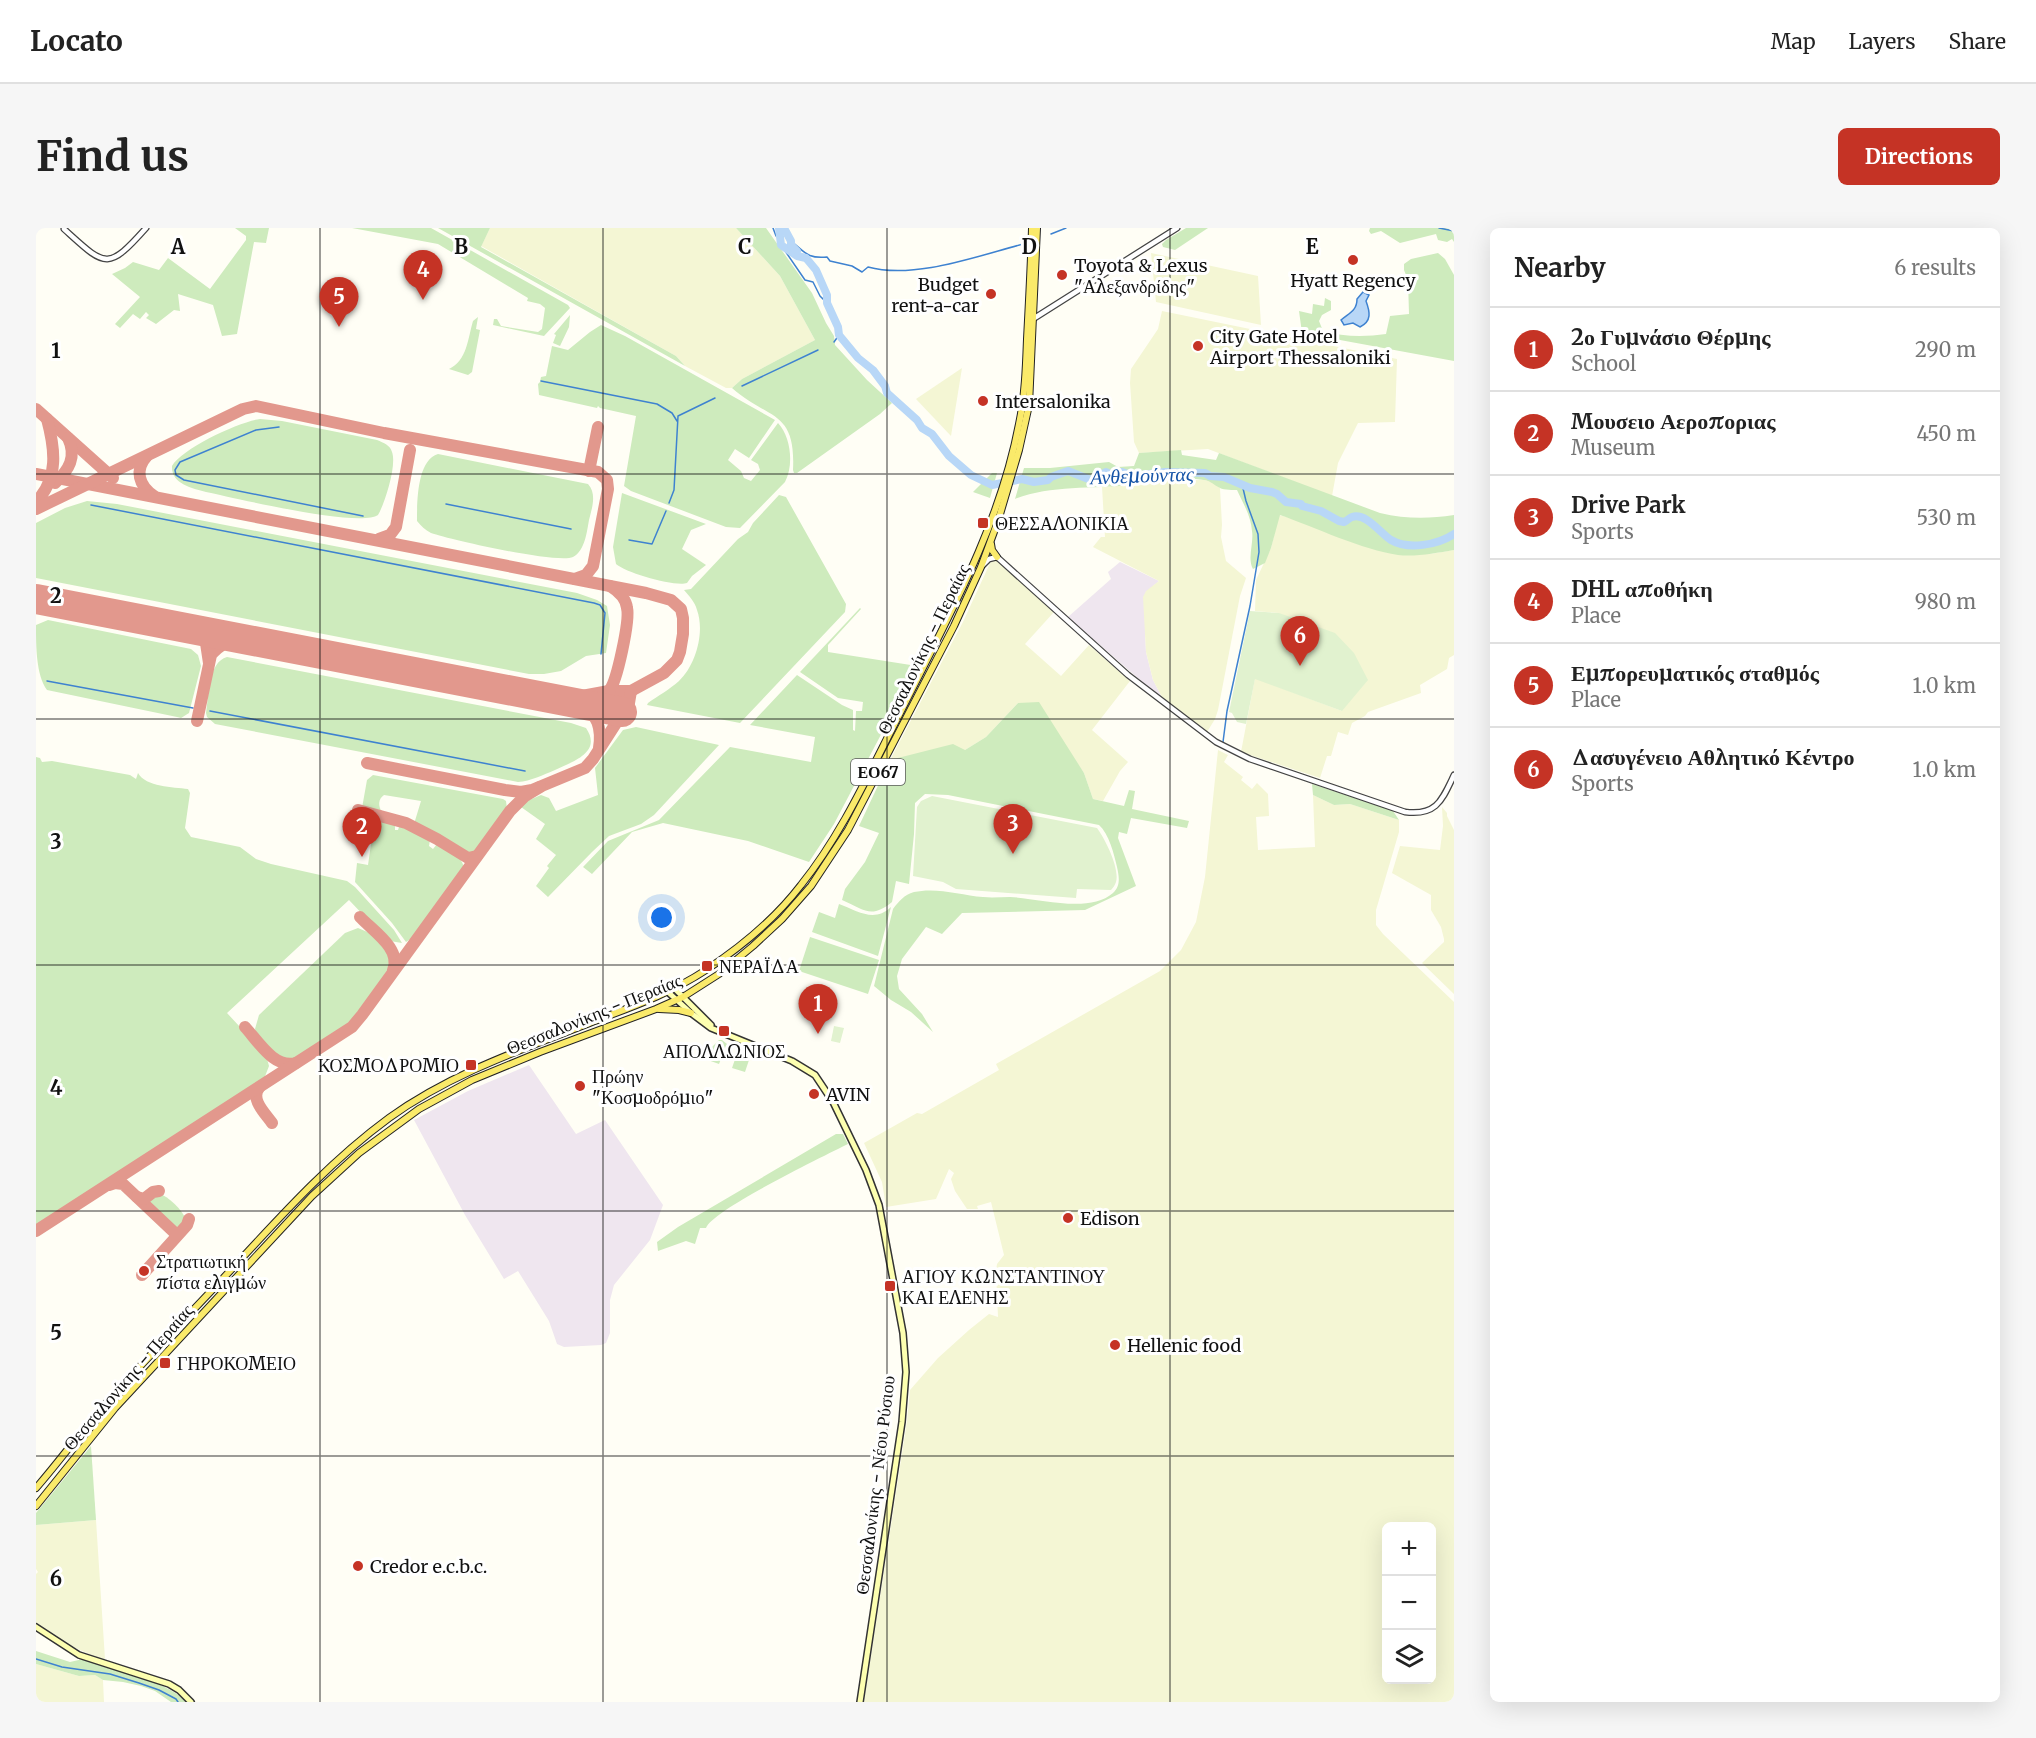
<!DOCTYPE html>
<meta charset="utf-8">
<style>
:root{--surface:#fff;--page:#f6f6f6;--text:#222;--muted:#767676;--line:#e0e0e0;--accent:#c53325}
body{margin:0;font-family:Merriweather,serif;background:var(--page);color:var(--text)}
.controls{position:absolute;right:18px;bottom:18px;display:grid;overflow:hidden;border-radius:9px;box-shadow:0 6px 24px #0002}
.controls button{width:54px;height:54px;display:grid;place-items:center;padding:0;border:0;border-bottom:2px solid var(--line);background:var(--surface);color:var(--text);font:30px sans-serif}
.you{position:absolute;left:626px;top:690px;width:21px;height:21px;margin:-15px;border:4px solid #fff;border-radius:50%;background:#1a73e8;box-shadow:0 0 0 9px #1a73e833}
.badge{display:grid;place-items:center;width:39px;height:39px;border-radius:50%;background:var(--accent);color:#fff;font-size:20px;font-weight:700}
.pin{position:absolute;translate:-50% -50px;filter:drop-shadow(0 2px 3px #0008)}
.pin::after{content:'';position:absolute;top:32px;width:21px;height:18px;background:inherit;clip-path:polygon(0 0,100% 0,50% 100%)}
.list{margin:0;padding:0;list-style:none}
h2{display:flex;justify-content:space-between;align-items:center;height:78px;margin:0;padding:0 24px;font-size:26px}
h2 small{font-size:20px;font-weight:400;color:var(--muted)}
.list li{display:grid;grid-template-columns:39px 1fr auto;gap:18px;align-items:center;box-sizing:border-box;height:84px;padding:0 24px;border-top:2px solid var(--line)}
.list b{display:block;font-size:22px;white-space:nowrap}
.list p{margin:0;font-size:20px;white-space:nowrap;color:var(--muted)}
.list em{font-size:20px;font-style:normal;color:var(--muted)}
.icon{flex:none;width:33px;height:33px;fill:none;stroke:currentColor;stroke-width:2;stroke-linecap:round;stroke-linejoin:round}
.map{position:relative;flex:none;width:1418px;height:1474px;overflow:hidden;border-radius:9px}
header{display:flex;align-items:center;gap:36px;box-sizing:border-box;height:84px;padding:0 30px;background:var(--surface);border-bottom:2px solid var(--line)}
header strong{font-size:28px}
nav{display:flex;gap:33px;margin-inline-start:auto;font-size:21px}
.intro{display:flex;align-items:center;justify-content:space-between;box-sizing:border-box;height:144px;padding:0 36px}
h1{margin:0;font-size:42px}
.button{padding:15px 27px;border-radius:9px;background:var(--accent);color:#fff;font-size:21px;font-weight:700}
main{display:flex;gap:36px;padding:0 36px}
aside{flex:1;background:var(--surface);border-radius:9px;box-shadow:0 6px 24px #0002}
.map>svg:first-child{display:block}
</style>
<header>
<strong>Locato</strong>
<nav><a>Map</a><a>Layers</a><a>Share</a></nav>
</header>
<div class="intro"><h1>Find us</h1><a class="button">Directions</a></div>
<main>
<div class="map">
<svg width="1418" height="1474" viewBox="0 0 1418 1474">
<rect width="100%" height="100%" fill="#fffef5"/>
<g fill="#efe6ef">
<path d="M1084 334 1123 353 1117 358 1109 403 1110 424 1117 452 1128 473 1032 389 1075 351 1072 344Z"/>
<path d="M493 837 540 906 569 892 627 977 614 1012 578 1057 574 1072V1105L570 1115 565 1117 528 1119 521 1116 513 1093 482 1043 468 1051 429 987 378 892 432 863Z"/>
</g>
<g fill="#f4f6d4" fill-rule="evenodd">
<path d="M454 0H700L744 48 779 112 706 151 696 160H690L649 138 640 128 445 18Z"/>
<path d="M1115 25 1222 48 1225 97 1120 74Z"/>
<path d="M1126 83 1361 131 1359 194 1322 195 1302 235 1296 268 1172 221 1103 225 1098 214 1094 155 1095 141 1122 101Z"/>
<path d="M926 140 915 208 880 171Z"/>
<path d="M1136 252H1168L1179 255 1184 260 1186 297 1185 309 1190 333 1210 350 1204 368 1182 482 1179 491 1171 504 1165 498H1159L1128 473 1117 452 1110 424 1107 369 1110 363 1123 353 1057 319 1065 309H1069L1066 259Z"/>
<path d="M1243 287 1394 326 1418 322V427L1413 430 1411 441 1384 457 1385 465 1332 484 1329 488 1316 495 1312 507 1302 504 1295 528H1291L1284 550 1205 524 1219 450 1306 483 1243 385 1219 383 1220 352 1235 320Z"/>
<path d="M957 332H962L1018 384 989 416 1025 448 1053 417 1094 453 1056 502 1092 534 1084 543 1067 573 1057 571 1048 545 1029 518 982 475 950 509 929 522 854 532 927 394 955 333Z"/>
<path d="M1182 522 1192 527 1188 534 1207 549 1205 552 1216 561 1221 555 1232 566 1233 588 1220 589 1222 622 1279 619 1277 567 1298 577 1314 576 1363 592V604L1340 682V697L1347 706 1418 774V1474H828L871 1193 874 1162 902 1130 933 1102 953 1086 962 1089 960 1043 961 1036 968 1027 955 974 941 978 942 981H931L919 963 915 951 918 945 913 941 900 971 850 979 846 954 828 915 881 885 886 886 963 842 960 836 1124 743 1145 722 1160 694 1169 649ZM1350 1298H1396V1452H1350Z"/>
<path d="M1406 579 1411 585V588L1418 602V766L1386 735 1408 714V711L1405 699 1395 682V667L1356 645 1364 618 1404 622 1407 598Z"/>
<path d="M60 1292 69 1431H65L37 1419 0 1395V1346L2 1344 0 1341V1297Z"/>
<path d="M0 1436 43 1448 59 1447 64 1450 67 1452 68 1474H0Z"/>
</g>
<g fill="#ceebbd">
<path d="M199 0H233L230 15 218 14 201 106 186 108 177 77 142 66 144 83 138 82 120 96 110 90 113 87 110 84 104 91 97 86 84 100 79 96 104 69 76 46 89 40 97 34 123 42 132 30 174 61 210 12V8Z"/>
<path d="M316 0H395L532 77 534 80 508 108 457 97 458 91H461L465 98 502 104 506 101 509 80 504 76 491 73 492 70 402 16Z"/>
<path d="M402 0H454L445 19 640 128 649 138Z"/>
<path d="M700 0H730L776 65 790 95 798 108 799 117 831 152 856 175 844 186 761 245H758L757 242C760 181 732 192 696 160L706 151 779 112 744 48Z"/>
<path d="M1150 0H1172L1139 22 1127 19 1126 16 1130 12Z"/>
<path d="M1334 0H1418V14L1416 11 1411 14 1402 12 1400 6 1364 15 1345 3 1335 6 1333 3Z"/>
<path d="M1402 25 1409 31 1418 47V133L1266 105 1263 83 1276 86 1277 76 1288 78 1289 70 1295 73V82L1286 87 1283 93 1287 103C1307 109 1329 109 1350 106L1354 88 1373 86 1372 52 1368 42V36L1375 31Z"/>
<path d="M534 87 533 99 524 118 517 115 520 107 518 106Z"/>
<path d="M442 89 440 101 444 102 436 144 432 147 413 141C431 133 432 110 437 93Z"/>
<path d="M565 97 589 108 739 192 713 230 699 221 692 232 705 243 708 250 715 253 724 242 722 236 715 232 742 195C755 209 758 237 749 254L704 300 690 299 595 263 588 258 600 188 564 180 562 178 561 180 503 167 502 156 504 154 505 149 510 148 516 118 532 122 554 104Z"/>
<path d="M224 191 246 193 341 212C348 215 354 217 356 224 361 237 349 275 342 287 323 300 199 270 170 264 156 260 135 256 136 238 146 220 205 193 224 191Z"/>
<path d="M1145 222 1146 227 1180 232 1183 225 1344 285C1370 291 1392 291 1418 287V322C1400 325 1380 329 1362 327 1327 322 1278 299 1244 287L1235 320 1229 335 1217 341C1211 330 1218 315 1216 303 1215 288 1207 275 1201 262 1198 262 1188 262 1184 260 1178 257 1175 253 1168 252 1143 248 1118 255 1094 257 1056 261 1014 257 979 271L988 240H1014L1073 234 1082 239 1098 238 1103 225Z"/>
<path d="M402 226 552 256C561 266 556 280 553 292 551 303 549 323 537 329 522 336 415 312 395 305 389 302 385 298 381 293 381 274 381 232 402 226Z"/>
<path d="M956 245H961L954 270 937 264Z"/>
<path d="M586 265 670 296 655 302 646 321 670 337 656 348 651 355C639 359 590 345 580 336L577 319Z"/>
<path d="M743 267 750 269 810 376 809 384 704 495 611 477 612 475C622 468 634 461 643 453 660 437 669 404 661 382 659 374 653 368 648 362L655 361 702 311 712 304 717 295Z"/>
<path d="M51 273 81 276 541 365 561 372 571 378 574 397 570 425 550 428 525 443 508 446H493L0 350V295L29 280Z"/>
<path d="M824 380 825 381 792 417V424L881 438 798 596 773 634 712 613 627 595 596 604 556 646 547 639 572 613 623 592 694 519 775 534 779 509 714 497 761 447 806 477 817 482V502L819 503 820 483H826L827 474 802 470 764 444Z"/>
<path d="M12 392 155 421 162 427 165 438 153 485 145 490 141 489 11 462C0 447 0 418 0 397Z"/>
<path d="M191 429 535 495 550 500C567 525 535 534 519 542 507 547 495 553 482 554L179 496 171 489 170 485C173 468 172 434 191 429Z"/>
<path d="M1003 474 1048 545 1057 571 1088 578 1093 562 1099 563 1096 581 1153 593 1151 600 1095 590 1091 606 1083 604 1082 610 1100 658 1049 682 926 685 906 706 890 699 866 731 861 748 863 761 886 786 897 804 875 784 855 772 838 758 857 681C863 673 868 667 878 664 900 659 925 667 947 669 956 670 965 669 974 669 1003 670 1053 686 1077 665 1085 658 1083 648 1081 639 1078 626 1073 606 1063 597L912 567 889 566 879 575 878 606 873 656 860 653 856 674C835 691 829 682 806 672L809 661 829 634 843 605 823 598 854 532 917 516 929 522 950 509 982 475Z"/>
<path d="M600 499 683 517 618 587 605 596 573 608 556 624 512 669 500 658 513 640 511 638 520 627 500 611 509 596 485 579 491 573 505 567 513 570 520 583 562 567 559 540 587 502Z"/>
<path d="M0 529 4 530 6 534 16 533 94 547 100 551 102 545C110 559 137 559 152 561L154 565 149 600 155 609 204 619 220 631 235 636 311 653 319 659 358 702 366 715 354 713 350 711 313 672 191 785 230 827 233 838 228 851 0 999Z"/>
<path d="M337 547 467 571 470 573 471 581 436 628 432 627 378 596 385 573 348 567C342 571 342 578 346 584L345 586 326 580 331 552Z"/>
<path d="M1276 556 1352 581 1357 583 1363 592 1314 576 1298 577 1277 567Z"/>
<path d="M342 592 359 596V602H362L363 599 367 598 390 608 394 612 393 618 397 621 401 616C413 617 424 627 428 639L379 708 370 714 356 695 319 654 321 635 332 637 335 616 332 608 322 604 327 599Z"/>
<path d="M803 676C822 683 838 695 855 679L842 728 776 704 783 684 799 690Z"/>
<path d="M322 700 336 706 351 722 355 729 352 744 319 790 311 798 263 829C245 836 229 820 221 806L219 801 223 787 309 705Z"/>
<path d="M774 709 843 732 832 766 763 743Z"/>
<path d="M686 812 691 816 683 836 669 831 676 819 683 812Z"/>
<path d="M704 817 716 823 709 844 696 840Z"/>
<path d="M800 906H807L812 916C790 927 676 982 670 1000H664L659 1016 650 1013 622 1023 621 1014 642 999Z"/>
<path d="M122 965C133 969 146 981 150 992L146 1000 136 999 114 978V970L117 966Z"/>
<path d="M55 1218 60 1292 0 1297V1285Z"/>
<path d="M0 1423 34 1434 47 1431C79 1444 126 1450 151 1474H135L119 1463 105 1458 87 1454 67 1452 59 1447 43 1448 0 1436Z"/>
</g>
<g fill="#e1f2cf">
<path d="M1214 383 1243 385 1299 405 1318 425 1332 452 1306 483 1219 451 1210 496 1201 494 1196 485 1193 484Z"/>
<path d="M896 568 1061 600C1069 611 1084 640 1080 654 1079 657 1077 660 1075 662L1041 661 1040 670 920 661 907 654 877 648 881 579 885 573Z"/>
<path d="M798 798 808 800 804 815 795 813Z"/>
</g>
<path fill="#b8d7f7" stroke="#3e82d0" stroke-width="1.5" d="M1327 64 1333 67 1330 73C1334 84 1336 93 1324 99L1317 95 1308 97 1305 92C1313 85 1321 83 1321 71Z"/>
<g fill="none" stroke-linecap="round" stroke-linejoin="round">
<g stroke="#3e82d0" stroke-width="1.5">
<path d="M737 0 740 8 744 11"/>
<path d="M1403 0 1418 3"/>
<path d="M1015 6 1030 0"/>
<path d="M755 13C769 24 771 31 791 29L794 33 816 38 826 44 832 39C879 52 944 27 991 15"/>
<path d="M745 17 769 52 777 54 784 68 791 75"/>
<path d="M798 114 803 107"/>
<path d="M505 153 621 176 636 185 641 193"/>
<path d="M706 158 782 122"/>
<path d="M243 199 220 202 144 234 139 242 140 247 148 252 327 288"/>
<path d="M633 275 638 262 642 188 679 170"/>
<path d="M410 276 535 301"/>
<path d="M55 277 558 375 564 377 569 385 565 426"/>
<path d="M593 312 616 316 630 283"/>
<path d="M11 453 157 480"/>
<path d="M174 483 489 543"/>
<path d="M1187 514 1191 483 1214 378 1223 324 1222 306 1210 273 1206 256"/>
<path d="M0 1431 26 1439 74 1446 103 1455 123 1462 140 1471 142 1474"/>
</g>
<g stroke="#b8d7f7" stroke-width="8">
<path d="M743 0 745 17 761 28 770 30 780 42 791 67V75L802 99 803 107 822 130 837 142 849 158 851 165 881 192 886 200 896 206 913 228 935 247 956 257 986 251 998 254 1012 252 1015 249 1032 243 1055 252 1070 244 1074 246 1086 244 1097 248 1129 244 1169 245 1174 248 1188 249 1214 260 1236 264 1241 266 1250 274 1265 276 1266 278 1285 283 1303 293 1308 294C1311 293 1313 290 1316 289 1330 284 1345 306 1355 312 1372 322 1402 317 1418 306"/>
<path d="M748 0 755 13V17L761 23"/>
</g>
<g stroke="#e2988d" stroke-width="12">
<path d="M0 181 77 250"/>
<path d="M111 228C98 242 103 258 118 268"/>
<path d="M553 243 562 199"/>
<path d="M0 246 610 365 635 372 645 381 647 390V406L644 424 641 432 628 445 595 463H573L535 470H510"/>
<path d="M19 255C33 242 41 229 32 210"/>
<path d="M0 274C23 250 19 221 11 191"/>
<path d="M0 281 207 181 220 178 348 205 562 244 571 252 572 261 557 338 550 347 539 351"/>
<path d="M343 311 354 307 360 299 374 222"/>
<path d="M0 377 16 374"/>
<path d="M160 402 170 415 173 435"/>
<path d="M573 463C581 454 594 392 591 380 590 370 582 363 574 358"/>
<path d="M545 476C562 486 566 501 563 520"/>
<path d="M161 493 175 427C184 416 194 412 208 411"/>
<path d="M331 535 469 562 485 564 496 562 549 540 557 531 593 475 595 463"/>
<path d="M322 582 370 595 401 611 432 630 441 628"/>
<path d="M322 596 343 588"/>
<path d="M324 689C337 703 366 721 357 742"/>
<path d="M209 799C222 813 238 841 260 835"/>
<path d="M223 860C214 871 229 885 236 895"/>
<path d="M73 957 79 955 87 956 141 1007"/>
<path d="M101 969 108 971 117 964 123 963"/>
<path d="M0 1003 316 799 326 787 474 583 489 568 504 559"/>
<path d="M106 1047 151 997 153 991"/>
</g>
<path stroke="#e2988d" stroke-width="30" d="M0 371 586 484"/>
<defs>
<g id="tertiary">
<path d="M28 1C69 38 71 44 110 0"/>
<path d="M997 91 1141 0"/>
<path d="M947 337 953 331 961 329 1092 447 1180 514 1214 531 1369 584C1401 588 1406 572 1418 547"/>
</g>
<g id="secondary">
<path d="M639 761 675 797"/>
<path d="M632 764 655 785 675 800 756 833 779 847 797 874 830 942 843 977 867 1105 870 1144 866 1194 824 1474"/>
<path d="M0 1399 43 1427 133 1456 143 1462 155 1474"/>
</g>
<g id="primary">
<path d="M955 316 956 322 961 329"/>
<path d="M623 781 643 782 655 785"/>
<path d="M0 1260C22 1235 42 1207 65 1181 107 1134 151 1089 193 1044 244 989 293 934 353 890 418 843 496 818 569 789 604 776 638 763 670 742 705 719 739 691 765 657 806 606 833 545 863 487 910 393 963 301 983 196 989 168 990 139 991 111 993 74 995 37 996 0"/>
<path d="M0 1278 79 1180 276 968 323 925 383 881 436 852 504 824 620 781 647 769 683 746 717 718 746 691 775 658 812 602 918 398 945 339 962 293 983 222 993 177 1001 0"/>
</g>
</defs>
<use href="#tertiary" stroke="#444" stroke-width="7"/>
<use href="#secondary" stroke="#333" stroke-width="8"/>
<use href="#primary" stroke="#222" stroke-width="8"/>
<use href="#tertiary" stroke="#fff" stroke-width="4.5"/>
<use href="#secondary" stroke="#fdffb0" stroke-width="5"/>
<use href="#primary" stroke="#faea6a" stroke-width="6"/>
</g>
<path fill="none" stroke="#111" stroke-width="1.5" stroke-opacity="0.55" d="M284 0V1474M567 0V1474M851 0V1474M1134 0V1474M0 246H1418M0 491H1418M0 737H1418M0 983H1418M0 1228H1418"/>
<g fill="#c53325" stroke="#fff" stroke-width="2">
<circle cx="1317" cy="32" r="6"/>
<circle cx="1026" cy="47" r="6"/>
<circle cx="955" cy="66" r="6"/>
<circle cx="1162" cy="118" r="6"/>
<circle cx="947" cy="173" r="6"/>
<rect x="941" y="289" width="12" height="12" rx="3"/>
<rect x="665" y="732" width="12" height="12" rx="3"/>
<rect x="682" y="797" width="12" height="12" rx="3"/>
<rect x="429" y="831" width="12" height="12" rx="3"/>
<circle cx="544" cy="858" r="6"/>
<circle cx="778" cy="866" r="6"/>
<circle cx="1032" cy="990" r="6"/>
<circle cx="108" cy="1043" r="6"/>
<rect x="848" y="1052" width="12" height="12" rx="3"/>
<circle cx="1079" cy="1117" r="6"/>
<rect x="123" y="1129" width="12" height="12" rx="3"/>
<circle cx="322" cy="1338" r="6"/>
</g>
<g text-anchor="middle" dominant-baseline="central" stroke-width="6" stroke-linejoin="round" paint-order="stroke">
<rect fill="#fff" stroke="#585858" stroke-width="1.5" x="815" y="531" width="54" height="26" rx="4.5"/>
<g font-size="16" font-weight="bold" fill="#111">
<text x="842" y="544">ΕΟ67</text>
</g>
<g font-size="18" fill="#111" stroke="#fff" text-anchor="start">
<text x="1038" y="37">Toyota &amp; Lexus<tspan x="1038" dy="21">"Αλεξανδρίδης"</tspan></text>
<text x="1317" y="52" text-anchor="middle">Hyatt Regency</text>
<text x="943" y="56" text-anchor="end">Budget<tspan x="943" dy="21">rent-a-car</tspan></text>
<text x="1174" y="108">City Gate Hotel<tspan x="1174" dy="21">Airport Thessaloniki</tspan></text>
<text x="959" y="173">Intersalonika</text>
<text x="959" y="295">ΘΕΣΣΑΛΟΝΙΚΙΑ</text>
<text x="683" y="738">ΝΕΡΑΪΔΑ</text>
<text x="688" y="823" text-anchor="middle">ΑΠΟΛΛΩΝΙΟΣ</text>
<text x="423" y="837" text-anchor="end">ΚΟΣΜΟΔΡΟΜΙΟ</text>
<text x="556" y="848">Πρώην<tspan x="556" dy="21">"Κοσμοδρόμιο"</tspan></text>
<text x="790" y="866">AVIN</text>
<text x="1044" y="990">Edison</text>
<text x="120" y="1033">Στρατιωτική<tspan x="120" dy="21">πίστα ελιγμών</tspan></text>
<text x="866" y="1048">ΑΓΙΟΥ ΚΩΝΣΤΑΝΤΙΝΟΥ<tspan x="866" dy="21">ΚΑΙ ΕΛΕΝΗΣ</tspan></text>
<text x="1091" y="1117">Hellenic food</text>
<text x="141" y="1135">ΓΗΡΟΚΟΜΕΙΟ</text>
<text x="334" y="1338">Credor e.c.b.c.</text>
</g>
<g font-size="18" fill="#111" stroke="#fff">
<text transform="translate(887 421) rotate(-64)">Θεσσαλονίκης - Περαίας</text>
<text transform="translate(558 786) rotate(-22)">Θεσσαλονίκης - Περαίας</text>
<text transform="translate(92 1149) rotate(-49)">Θεσσαλονίκης - Περαίας</text>
<text transform="translate(839 1257) rotate(-83)">Θεσσαλονίκης - Νέου Ρύσιου</text>
</g>
<g font-size="20" font-style="italic" fill="#1654a7" stroke="#fff">
<text transform="translate(1106 247) rotate(-2)">Ανθεμούντας</text>
</g>
</g>
<g font-size="20" text-anchor="middle" font-weight="bold" fill="#111" stroke="#fff" stroke-width="6" stroke-linejoin="round" paint-order="stroke">
<text x="142" y="26">A</text>
<text x="425" y="26">B</text>
<text x="709" y="26">C</text>
<text x="993" y="26">D</text>
<text x="1276" y="26">E</text>
<text x="20" y="130">1</text>
<text x="20" y="375">2</text>
<text x="20" y="621">3</text>
<text x="20" y="867">4</text>
<text x="20" y="1112">5</text>
<text x="20" y="1358">6</text>
</g>
</svg>
<div class="controls">
<button>+</button>
<button>−</button>
<button><svg class="icon" aria-label="layers" viewBox="0 0 24 24"><path d="M12 4l9 5-9 5-9-5zM3 14l9 5 9-5"/></svg></button>
</div>
<div class="you"></div>
<div class="pin badge" style="left:782px;top:806px">1</div>
<div class="pin badge" style="left:326px;top:629px">2</div>
<div class="pin badge" style="left:977px;top:626px">3</div>
<div class="pin badge" style="left:387px;top:72px">4</div>
<div class="pin badge" style="left:303px;top:99px">5</div>
<div class="pin badge" style="left:1264px;top:438px">6</div>
</div>
<aside>
<h2>Nearby<small>6 results</small></h2>
<ul class="list">
<li><span class="badge">1</span><div><b>2ο Γυμνάσιο Θέρμης</b><p>School</p></div><em>290 m</em></li>
<li><span class="badge">2</span><div><b>Μουσειο Αεροποριας</b><p>Museum</p></div><em>450 m</em></li>
<li><span class="badge">3</span><div><b>Drive Park</b><p>Sports</p></div><em>530 m</em></li>
<li><span class="badge">4</span><div><b>DHL αποθήκη</b><p>Place</p></div><em>980 m</em></li>
<li><span class="badge">5</span><div><b>Εμπορευματικός σταθμός</b><p>Place</p></div><em>1.0 km</em></li>
<li><span class="badge">6</span><div><b>Δασυγένειο Αθλητικό Κέντρο</b><p>Sports</p></div><em>1.0 km</em></li>
</ul>
</aside>
</main>
